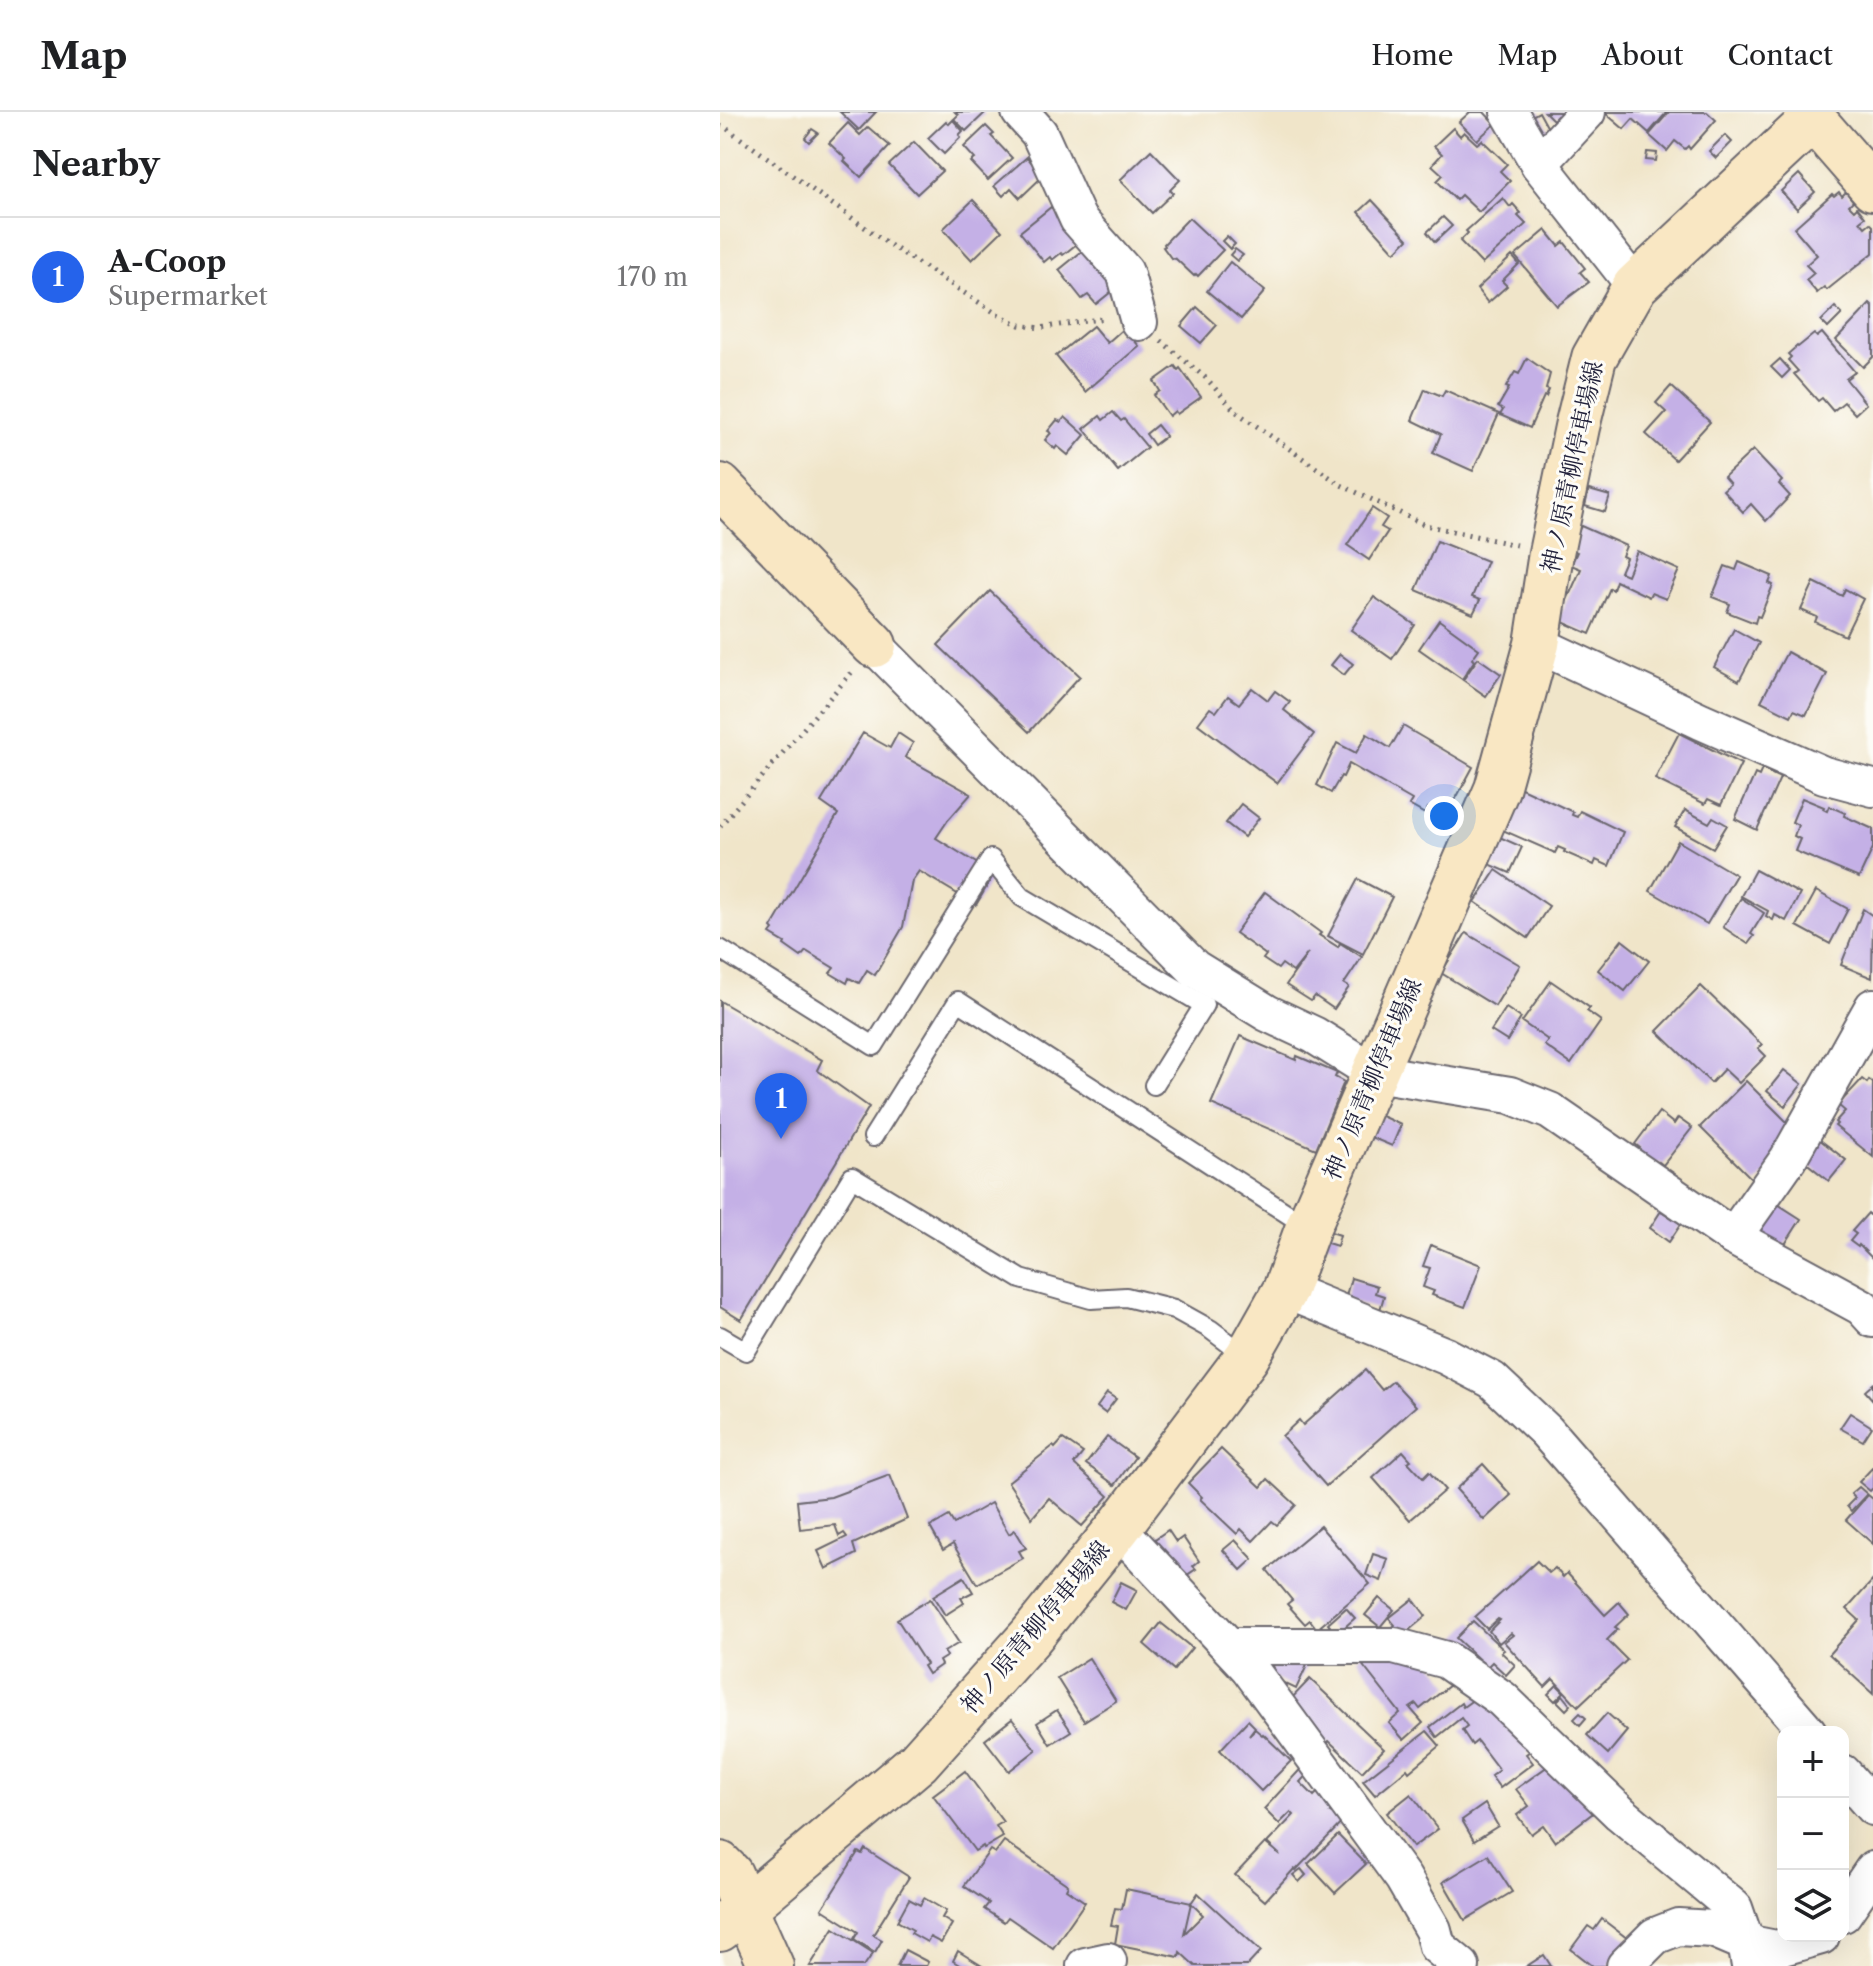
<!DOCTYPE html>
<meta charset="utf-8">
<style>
:root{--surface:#fff;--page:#f6f6f6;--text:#202124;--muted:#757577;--line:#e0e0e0;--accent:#2563eb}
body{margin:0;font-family:"Libre Caslon Text","Noto Serif JP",serif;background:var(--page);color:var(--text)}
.controls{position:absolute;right:24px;bottom:24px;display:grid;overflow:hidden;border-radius:16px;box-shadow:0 8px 32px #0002}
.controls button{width:72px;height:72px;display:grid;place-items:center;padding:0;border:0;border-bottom:2px solid var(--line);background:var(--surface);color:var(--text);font:40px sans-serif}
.you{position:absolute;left:724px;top:704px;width:28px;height:28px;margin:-20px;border:6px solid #fff;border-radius:50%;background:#1a73e8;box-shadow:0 0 0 12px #1a73e833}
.badge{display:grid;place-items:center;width:52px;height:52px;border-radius:50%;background:var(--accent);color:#fff;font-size:26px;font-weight:700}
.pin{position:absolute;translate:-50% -66px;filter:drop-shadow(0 2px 4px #0008)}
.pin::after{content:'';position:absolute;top:42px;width:28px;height:24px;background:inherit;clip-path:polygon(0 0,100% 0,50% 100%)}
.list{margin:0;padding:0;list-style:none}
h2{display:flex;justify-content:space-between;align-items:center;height:104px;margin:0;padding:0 32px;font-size:34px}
h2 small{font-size:26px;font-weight:400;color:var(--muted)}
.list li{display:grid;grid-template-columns:52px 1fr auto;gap:24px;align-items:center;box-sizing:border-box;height:120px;padding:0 32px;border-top:2px solid var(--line)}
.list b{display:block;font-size:30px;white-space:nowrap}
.list p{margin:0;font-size:26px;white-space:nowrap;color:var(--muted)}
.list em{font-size:26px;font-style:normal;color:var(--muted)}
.icon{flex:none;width:44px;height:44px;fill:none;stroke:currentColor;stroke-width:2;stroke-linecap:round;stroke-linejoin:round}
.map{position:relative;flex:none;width:1153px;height:1854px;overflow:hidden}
header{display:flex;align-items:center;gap:48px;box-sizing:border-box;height:112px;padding:0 40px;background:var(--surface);border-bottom:2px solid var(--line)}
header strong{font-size:38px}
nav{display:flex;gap:44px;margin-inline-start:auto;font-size:28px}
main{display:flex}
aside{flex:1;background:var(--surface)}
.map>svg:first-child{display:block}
</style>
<header>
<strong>Map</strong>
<nav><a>Home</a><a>Map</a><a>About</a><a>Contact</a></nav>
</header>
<main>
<aside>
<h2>Nearby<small></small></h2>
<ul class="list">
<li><span class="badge">1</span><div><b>A-Coop</b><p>Supermarket</p></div><em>170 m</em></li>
</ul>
</aside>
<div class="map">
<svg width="1153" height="1854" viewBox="0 0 1153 1854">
<rect width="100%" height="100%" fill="#fdfcf7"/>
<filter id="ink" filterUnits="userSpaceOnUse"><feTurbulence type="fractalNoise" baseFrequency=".0125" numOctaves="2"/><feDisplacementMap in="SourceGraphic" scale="16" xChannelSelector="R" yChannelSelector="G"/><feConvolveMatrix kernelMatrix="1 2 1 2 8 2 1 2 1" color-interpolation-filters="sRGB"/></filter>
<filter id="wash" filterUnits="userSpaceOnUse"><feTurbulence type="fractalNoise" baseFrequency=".006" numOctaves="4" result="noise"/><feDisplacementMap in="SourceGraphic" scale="32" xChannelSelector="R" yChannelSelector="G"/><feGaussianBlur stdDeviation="1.8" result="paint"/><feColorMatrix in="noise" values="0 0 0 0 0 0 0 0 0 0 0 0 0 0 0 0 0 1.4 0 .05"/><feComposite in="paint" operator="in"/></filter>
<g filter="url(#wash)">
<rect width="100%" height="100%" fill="#f0e5c9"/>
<g id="blocks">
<g fill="#c4b0e6" fill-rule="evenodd">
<path d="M120 0H156L139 18Z"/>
<path d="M235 0H266L246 19 234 7 238 3Z"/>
<path d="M750 0H764L775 12 757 28 739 10Z"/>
<path d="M819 0 830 20 818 26 808 6Z"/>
<path d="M825 0H849L841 8 837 4 833 8Z"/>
<path d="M884 0H947L929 21 913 7 904 17Z"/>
<path d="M949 0H987L996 8 970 37 968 34 965 37 955 29 947 39 929 23Z"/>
<path d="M233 8 243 19 239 23 241 25 224 42 208 26 226 9 229 12Z"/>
<path d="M128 11 140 23 148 15 170 34 141 65 124 49 126 47 109 31Z"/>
<path d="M266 14 274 22 271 24 292 46 268 68 251 50 255 47 244 35Z"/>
<path d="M733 16 740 24 744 20 757 32 762 28 787 52 780 59 790 69 759 100 741 83 736 88 717 69 723 63 712 53 722 42 714 34Z"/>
<path d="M92 17 98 21 89 30 85 26Z"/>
<path d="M1005 23 1012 30 996 46 989 39Z"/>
<path d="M194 30 222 59 197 82 169 53Z"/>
<path d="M431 38 460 68 450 78 453 81 432 101 400 68Z"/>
<path d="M927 40 937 41 936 49 926 48Z"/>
<path d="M307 45 323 64 300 86 291 76 283 84 274 74Z"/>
<path d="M1079 62 1095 80 1077 97 1061 79Z"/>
<path d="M1119 80 1122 84 1126 80 1133 89 1129 93 1134 98 1137 95 1145 105 1140 109 1145 115 1150 111 1153 114V141L1107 178 1104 175 1097 181 1086 168 1094 161 1086 153 1097 143 1074 116 1112 82 1114 84Z"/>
<path d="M783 86 790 95 793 92 801 101 798 104 806 112 762 152 740 129 748 121 746 119Z"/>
<path d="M253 88 282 119 252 148 223 117Z"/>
<path d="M652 88 688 127 675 140 639 100Z"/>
<path d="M331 95 359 130 343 143 341 141 332 148 330 145 324 150 300 120Z"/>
<path d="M723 105 732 114 715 130 707 120Z"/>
<path d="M469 106 503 138 478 164 476 162 474 164 456 147 451 146 443 135 445 134 444 132Z"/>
<path d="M826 118 839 134 844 130 865 156 860 160 869 170 837 194 795 144Z"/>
<path d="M507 124 515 132 510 137 502 129Z"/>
<path d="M366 136 397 175 376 192 368 183 362 187 339 158Z"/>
<path d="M515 137 523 143 517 149 510 143Z"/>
<path d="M792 144 799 152 782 169 787 174 768 191 757 177Z"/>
<path d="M510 150 545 179 521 207 487 179Z"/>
<path d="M1150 192 1153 195V245L1143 255 1116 228Z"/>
<path d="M477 195 497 213 481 231 461 214Z"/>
<path d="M1115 195 1122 202 1108 216 1101 209Z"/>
<path d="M373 214 387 231 404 216 419 234 365 280 336 244Z"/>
<path d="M1102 221 1135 260 1126 267 1146 292 1135 302 1124 290 1113 299 1102 286 1098 289 1074 262 1078 259 1068 248 1071 245 1068 242 1077 234 1078 235 1094 222 1097 225Z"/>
<path d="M807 246 830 262 826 277 829 278 826 285 824 284 810 316 780 303 783 298 778 295 789 276 786 275 795 260 799 262Z"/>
<path d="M1060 247 1070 258 1062 266 1051 255Z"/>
<path d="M455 254 458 258 460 256 481 285 457 302 455 299 449 304 434 283 440 279 434 269Z"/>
<path d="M951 274 990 310 955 348 926 322 946 300 936 291Z"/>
<path d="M705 277 722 284 725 278 779 302 753 359 713 341 721 322 692 308Z"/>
<path d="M393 300 401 309 404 307 427 335 398 359 364 317 380 304 383 308Z"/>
<path d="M345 305 365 323 348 343 337 334 335 337 325 328 331 321 328 319 337 308 341 310Z"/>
<path d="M437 313 446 324 434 333 426 322Z"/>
<path d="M1033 338 1062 369 1059 372 1070 384 1046 409 1031 392 1023 400 1003 378 1010 372 1004 365Z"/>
<path d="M869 378 890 384 885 400 865 394Z"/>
<path d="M652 396 667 406 661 415 668 419 649 448 627 433Z"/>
<path d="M861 414 906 434 902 444 906 446 900 460 907 463 917 439 959 458 946 487 931 481 929 485 896 469 893 478 890 476 870 522 838 508 861 457 851 453 857 440 850 437Z"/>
<path d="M717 429 767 449 752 485 760 488 753 502 696 478Z"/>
<path d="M1019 450 1052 464 1049 471 1053 473 1040 505 1037 504 1035 511 1007 500 1010 492 992 485 1005 454 1016 458Z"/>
<path d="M1094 470 1122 484 1125 477 1143 487 1125 524 1095 510 1097 505 1081 498Z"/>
<path d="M270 479 360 564 309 620 218 533Z"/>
<path d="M654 485 695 513 672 547 631 518Z"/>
<path d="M719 508 759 537 752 547 754 549 742 567 699 537Z"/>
<path d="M1014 517 1039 531 1019 569 994 555Z"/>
<path d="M1067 540 1107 562 1086 603 1074 598 1071 604 1041 589Z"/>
<path d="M620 542 633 552 624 563 611 553Z"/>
<path d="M758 546 781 562 766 584 743 568Z"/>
<path d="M532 576 548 588 555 579 570 590 564 598 594 622 557 671 478 612 490 596 496 600 508 584 519 592Z"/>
<path d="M683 614 753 655 726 705 708 696 705 702 689 693 692 688 629 652 623 665 621 664 611 681 597 673 617 631 636 641 647 622 670 636Z"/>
<path d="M143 621 170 636 178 621 193 631 185 645 251 682 228 708 216 726 274 762 256 793 199 759 192 769 183 815 155 863 147 858 139 871 129 866 127 871 110 861 114 856 86 839 81 845 64 833 65 831 50 822 53 818 51 816 118 702 101 690Z"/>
<path d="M959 621 1021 652 1001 693 988 687 985 692 935 667Z"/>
<path d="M1042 657 1060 666 1037 718 1015 707 1035 662 1039 664Z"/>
<path d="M797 674 853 700 852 703 857 705 860 699 903 720 889 754 876 748 874 753 844 740 845 738 838 735 835 741 778 716Z"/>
<path d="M1082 686 1104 695 1103 697 1107 699 1109 694 1125 701 1124 704 1153 717V736L1139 766 1075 739 1080 727 1074 724 1078 713 1072 710Z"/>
<path d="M521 692 539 706 524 725 506 711Z"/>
<path d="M965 698 989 711 993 705 1007 713 993 736 955 715Z"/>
<path d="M775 723 802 735 790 761 769 752 771 747 766 745Z"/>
<path d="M958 729 1016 763 987 812 930 779Z"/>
<path d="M776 758 829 794 808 826 755 790Z"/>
<path d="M1035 758 1080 782 1066 809 1055 803 1053 808 1046 804 1048 799 1021 784Z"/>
<path d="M638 767 672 785 643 842 608 824Z"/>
<path d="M1096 779 1128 797 1110 832 1077 814Z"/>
<path d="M545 780 601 821 599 823 618 835 620 831 642 845 624 872 629 875 614 897 595 884 591 889 566 873 588 841 573 860 562 852 558 857 543 847 546 843 515 821Z"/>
<path d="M1021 786 1044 801 1031 822 1034 824 1028 832 1003 815Z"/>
<path d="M1143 797 1153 804 1152 866 1121 853Z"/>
<path d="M746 821 800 853 775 894 721 861Z"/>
<path d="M902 828 929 849 905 879 878 858Z"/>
<path d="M831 869 870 896 867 899 881 909 851 952 824 933 828 928 802 910Z"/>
<path d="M981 874 1042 933 1038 936 1046 944 1019 971 1004 957 991 971 937 919Z"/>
<path d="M0 889 102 948 97 958 149 995 21 1208 0 1195Z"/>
<path d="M786 896 801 906 787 929 771 919Z"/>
<path d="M520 924 576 948 577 944 617 961 615 965 624 970 596 1037 491 992Z"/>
<path d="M1064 958 1082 972 1065 994 1047 979Z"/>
<path d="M1142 967 1147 971 1149 968 1153 971V1045L1115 1014 1117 1012 1115 1010 1125 999 1118 993Z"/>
<path d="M1026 969 1078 1021 1037 1072 980 1015Z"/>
<path d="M939 1000 954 1012 958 1006 972 1016 943 1053 939 1050 933 1058 914 1043 920 1036 915 1032Z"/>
<path d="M657 1002 681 1013 672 1034 648 1024Z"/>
<path d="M1095 1024 1126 1048 1109 1069 1079 1045Z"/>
<path d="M1045 1084 1081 1107 1060 1140 1024 1117Z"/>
<path d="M941 1099 961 1112 949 1130 930 1116Z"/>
<path d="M1153 1100V1147L1139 1133 1138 1135 1130 1129 1136 1122 1132 1119 1148 1101 1150 1103Z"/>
<path d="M608 1119 620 1123 617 1134 604 1130Z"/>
<path d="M711 1133 761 1153 745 1195 712 1183 714 1179 703 1175 710 1156 703 1154Z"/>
<path d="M631 1166 657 1174 655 1181 664 1184 660 1198 625 1187Z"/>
<path d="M645 1258 662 1278 673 1269 696 1294 606 1374 562 1324 579 1308 583 1313Z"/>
<path d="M1153 1272V1288L1145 1279Z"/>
<path d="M387 1281 396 1287 385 1301 377 1295Z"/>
<path d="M1130 1301 1152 1315 1143 1329 1120 1316Z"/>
<path d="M387 1325 415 1345 395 1373 366 1352Z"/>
<path d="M343 1327 363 1341 354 1352 389 1384 362 1414 329 1386 312 1406 288 1370 333 1334 335 1336Z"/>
<path d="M501 1337 541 1375 548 1367 576 1393 557 1413 552 1409 533 1429 521 1417 517 1422 480 1387 482 1385 468 1371Z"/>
<path d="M683 1339 691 1348 688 1350 703 1366 709 1360 725 1378 690 1408 653 1366Z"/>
<path d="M763 1352 791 1383 764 1408 736 1377Z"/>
<path d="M1153 1355V1376L1150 1379 1139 1370Z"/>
<path d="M170 1363 187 1407 133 1432 136 1442 106 1457 98 1439 127 1425 124 1421 119 1424 115 1413 80 1417 77 1389 111 1385Z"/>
<path d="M1139 1375 1147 1382 1131 1399 1127 1394 1135 1386 1131 1382Z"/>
<path d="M1148 1383 1153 1387V1432L1126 1408Z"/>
<path d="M271 1391 289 1422 295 1418 306 1436 299 1439 303 1446 257 1472 233 1432 223 1438 210 1415 229 1404 234 1412Z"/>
<path d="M600 1414 650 1472 597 1517 590 1508 585 1512 567 1492 572 1488 547 1458Z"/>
<path d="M448 1418 456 1430 463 1425 479 1449 473 1454 476 1457 449 1475 422 1436Z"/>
<path d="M515 1428 533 1447 521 1458 503 1438Z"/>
<path d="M653 1442 668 1447 661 1469 646 1463Z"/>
<path d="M817 1449 829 1461 835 1456 843 1465 847 1461 885 1503 899 1490 909 1502 895 1515 898 1517 887 1528 907 1548 858 1594 833 1567 825 1575 784 1530 793 1523 791 1521 779 1531 769 1519 780 1508 778 1507 767 1517 755 1505Z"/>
<path d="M244 1465 253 1480 241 1486 244 1491 225 1503 213 1484Z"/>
<path d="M1153 1468V1582L1109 1542 1139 1508 1127 1497Z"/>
<path d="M401 1470 417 1478 406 1498 391 1490Z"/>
<path d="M659 1486 674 1498 660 1515 645 1503Z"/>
<path d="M210 1487 239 1531 224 1540 227 1544 219 1549 221 1553 208 1562 203 1554 206 1552 177 1507Z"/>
<path d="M693 1487 706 1504 688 1519 730 1573 700 1597 696 1592 690 1596 703 1611 684 1628 669 1611 680 1601 637 1546 675 1513 669 1506Z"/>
<path d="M626 1496 635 1506 617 1522 608 1512Z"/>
<path d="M753 1509 784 1538 781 1540 795 1553 786 1563 772 1550 767 1555 736 1526Z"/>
<path d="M441 1511 472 1536 454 1558 424 1532Z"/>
<path d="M561 1537 589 1549 576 1577 549 1564Z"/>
<path d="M369 1546 396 1589 364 1609 337 1566Z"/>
<path d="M590 1567 664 1637 642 1660 609 1629 603 1636 568 1590Z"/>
<path d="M775 1572 820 1632 806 1642 813 1651 780 1676 771 1664 779 1658 757 1629 752 1633 742 1618 747 1614 741 1606 717 1625 710 1615 741 1591 743 1595Z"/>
<path d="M837 1573 844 1580 835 1589 828 1582Z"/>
<path d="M843 1583 851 1593 846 1598 837 1589Z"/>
<path d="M337 1598 351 1619 330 1632 317 1611Z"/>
<path d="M860 1601 866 1606 860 1613 854 1607Z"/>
<path d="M887 1601 907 1619 888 1642 867 1623Z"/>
<path d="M292 1607 316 1638 289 1659 265 1628Z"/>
<path d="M528 1608 535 1615 529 1623 535 1617 542 1623 543 1622 571 1649 541 1679 500 1638Z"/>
<path d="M707 1619 720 1634 689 1660 687 1657 655 1683 643 1669Z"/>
<path d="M835 1649 873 1701 835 1730 823 1713 811 1722 797 1703 809 1694 796 1677Z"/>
<path d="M587 1650 593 1656 580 1670 594 1684 601 1677 617 1693 610 1700 612 1701 619 1693 629 1703 576 1758 574 1757 545 1789 515 1763 545 1731 560 1743 547 1731 574 1703 571 1700 559 1712 544 1697Z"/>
<path d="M245 1659 283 1710 276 1714 283 1725 264 1736 263 1734 255 1739 213 1683Z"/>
<path d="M691 1682 718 1717 693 1735 667 1701Z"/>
<path d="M765 1692 778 1714 754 1729 742 1708Z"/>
<path d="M618 1723 646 1752 615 1781 588 1752Z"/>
<path d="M284 1729 348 1773 346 1777 365 1790 333 1836 288 1805 284 1810 264 1797 269 1791 244 1774 270 1738 275 1741Z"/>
<path d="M145 1737 189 1765 153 1823 162 1828 155 1840 134 1827 138 1820 102 1797 138 1740 142 1742Z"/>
<path d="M768 1743 792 1780 745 1808 723 1770Z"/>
<path d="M581 1757 586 1763 579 1770 573 1763Z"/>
<path d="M406 1777 471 1791 478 1781 541 1839 527 1854H475L460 1840 459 1845 395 1832 398 1814 391 1813 395 1796 402 1797ZM471 1791 483 1803 464 1822Z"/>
<path d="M204 1786 226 1799 222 1806 232 1812 221 1831 210 1825 207 1830 191 1821 193 1818 177 1809 189 1787 200 1793Z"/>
<path d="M882 1807 908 1827 888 1854H873L851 1837 868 1814 874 1818Z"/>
<path d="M114 1816 153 1841 144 1854H90Z"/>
<path d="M185 1838 208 1850 206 1854H177Z"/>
<path d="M238 1839 262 1854H241L233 1849Z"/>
<path d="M824 1843 831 1854H807Z"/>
</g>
</g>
</g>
<g filter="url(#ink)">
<use href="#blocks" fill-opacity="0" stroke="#6a666d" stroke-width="2"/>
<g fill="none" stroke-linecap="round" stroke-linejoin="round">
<defs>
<g id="lane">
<path d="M0 837 154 934 271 747 302 785 484 893 434 973"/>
<path d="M153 1025 238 889 588 1115"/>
<path d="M0 1224 26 1239 132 1065 301 1167 371 1187 406 1185 454 1197 490 1217 527 1245"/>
</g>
<g id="street">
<path d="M300 0 319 21 358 107 405 160 419 210"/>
<path d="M789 0 819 52 915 174"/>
<path d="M819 52 867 0"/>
<path d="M817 532 981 609 1104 663 1153 676"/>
<path d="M154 533 474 856 547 901 594 923 655 961 790 983 830 999 1013 1125 1142 1195 1153 1207"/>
<path d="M1013 1125 1068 1047 1153 895"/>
<path d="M565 1178 726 1244 772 1268 826 1319 1088 1620"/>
<path d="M398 1416 529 1556 683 1766 713 1818 717 1834 741 1854"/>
<path d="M510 1534H674L726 1548 782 1587 900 1701 1014 1796 1026 1831 1030 1854"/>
<path d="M1123 1661 1153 1695"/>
<path d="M1123 1802 1153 1758"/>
<path d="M365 1854 388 1849"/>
<path d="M905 1854 935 1824 958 1815 993 1817 1026 1831 1056 1837 1101 1824"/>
</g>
<g id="secondary">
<path d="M1090 0 1093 7 1153 76"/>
<path d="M0 374 154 533"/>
<path d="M0 1752 10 1762 51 1854"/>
<path d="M0 1817 198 1650 311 1524 398 1416 527 1245 565 1178 588 1115 777 677 817 532 831 441 857 315 874 246 915 174 1093 7"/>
</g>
</defs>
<use href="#lane" stroke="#6a666d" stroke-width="22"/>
<use href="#street" stroke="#6a666d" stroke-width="40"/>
<use href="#secondary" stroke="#6a666d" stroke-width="48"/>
<g stroke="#6a666d" stroke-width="5" stroke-dasharray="2 6" stroke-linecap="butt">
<path d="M0 14 6 16 164 129 277 202 300 213 320 216 386 206"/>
<path d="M441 229 487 267 515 299 621 373 705 413 796 433"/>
<path d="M0 714 132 560"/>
</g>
<use href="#lane" stroke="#fff" stroke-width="18"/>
<use href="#street" stroke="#fff" stroke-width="36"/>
<use href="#secondary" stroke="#f9e7c3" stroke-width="44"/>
</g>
</g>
<g text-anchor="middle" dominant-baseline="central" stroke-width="6" stroke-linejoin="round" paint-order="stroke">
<g font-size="24" fill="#22223b" stroke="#fdfcf7">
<text transform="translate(852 355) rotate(-78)">神ノ原青柳停車場線</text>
<text transform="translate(652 967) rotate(-67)">神ノ原青柳停車場線</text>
<text transform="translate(315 1515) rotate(-50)">神ノ原青柳停車場線</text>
</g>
</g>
</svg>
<div class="controls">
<button>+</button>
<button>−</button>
<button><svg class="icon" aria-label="layers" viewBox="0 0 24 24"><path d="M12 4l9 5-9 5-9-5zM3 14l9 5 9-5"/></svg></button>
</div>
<div class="you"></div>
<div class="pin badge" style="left:61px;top:1027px">1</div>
</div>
</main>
